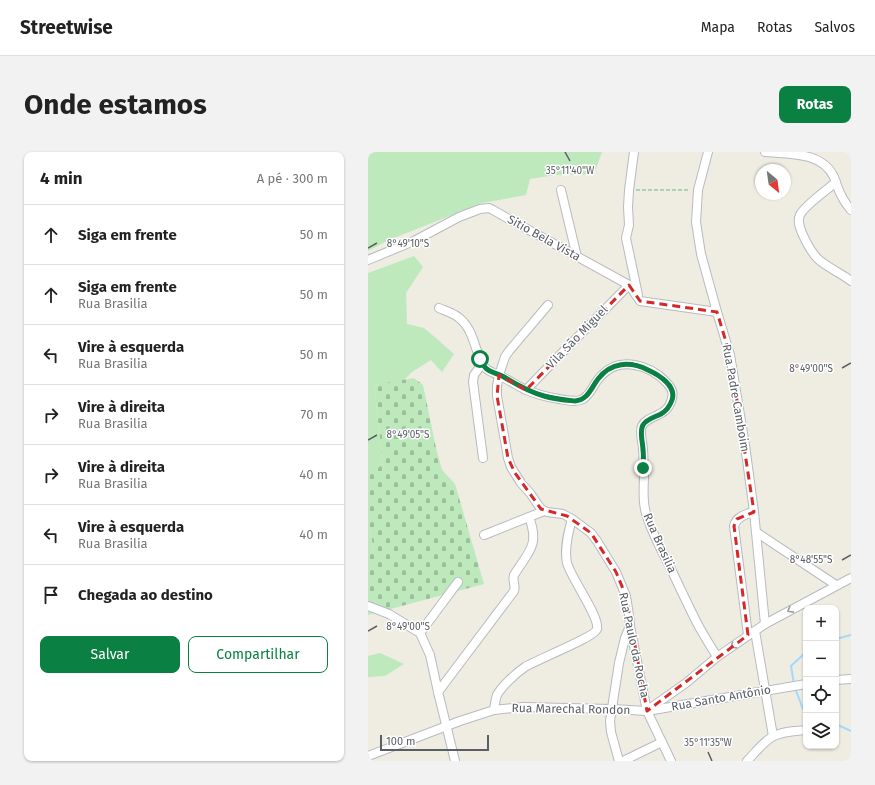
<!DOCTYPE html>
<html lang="pt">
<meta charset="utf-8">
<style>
:root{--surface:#fff;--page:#f2f2f2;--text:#222;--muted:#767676;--line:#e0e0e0;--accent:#0b8043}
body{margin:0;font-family:"Fira Sans",sans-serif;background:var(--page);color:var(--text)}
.controls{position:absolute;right:12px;bottom:12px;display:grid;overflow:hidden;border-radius:8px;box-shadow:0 1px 3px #0004}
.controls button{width:36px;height:36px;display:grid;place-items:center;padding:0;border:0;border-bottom:1px solid var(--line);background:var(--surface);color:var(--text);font:20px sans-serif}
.compass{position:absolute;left:387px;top:12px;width:36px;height:36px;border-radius:50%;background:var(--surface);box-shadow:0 1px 3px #0004;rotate:151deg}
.scale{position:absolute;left:12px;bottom:10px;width:109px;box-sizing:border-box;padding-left:4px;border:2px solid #5a5f65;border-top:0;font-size:11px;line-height:14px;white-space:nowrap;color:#5a5f65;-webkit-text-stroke:3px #fff;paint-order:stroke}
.stop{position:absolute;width:12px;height:12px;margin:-9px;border:3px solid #0b8043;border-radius:50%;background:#fff}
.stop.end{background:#0b8043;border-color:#fff;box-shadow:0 1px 4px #0008}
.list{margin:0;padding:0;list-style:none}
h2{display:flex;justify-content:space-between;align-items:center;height:52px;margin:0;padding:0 16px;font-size:17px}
h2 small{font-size:13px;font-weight:400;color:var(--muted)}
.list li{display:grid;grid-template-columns:26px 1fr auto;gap:12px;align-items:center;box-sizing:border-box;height:60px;padding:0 16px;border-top:1px solid var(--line)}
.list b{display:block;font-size:15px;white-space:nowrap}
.list p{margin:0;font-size:13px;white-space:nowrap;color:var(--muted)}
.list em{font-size:13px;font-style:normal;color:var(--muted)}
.actions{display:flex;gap:8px;padding:12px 16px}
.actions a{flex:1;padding:9px 0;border:1px solid var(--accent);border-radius:8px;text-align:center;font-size:14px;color:var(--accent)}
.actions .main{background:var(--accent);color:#fff}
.icon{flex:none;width:22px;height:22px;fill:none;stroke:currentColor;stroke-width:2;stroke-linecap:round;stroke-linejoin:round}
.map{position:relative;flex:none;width:483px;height:609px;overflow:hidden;border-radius:8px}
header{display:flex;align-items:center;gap:24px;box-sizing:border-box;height:56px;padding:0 20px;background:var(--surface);border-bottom:1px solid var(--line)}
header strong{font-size:19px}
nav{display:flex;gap:22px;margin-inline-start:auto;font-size:14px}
.intro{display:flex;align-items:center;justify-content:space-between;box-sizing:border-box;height:96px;padding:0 24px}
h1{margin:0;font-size:28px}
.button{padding:10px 18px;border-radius:8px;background:var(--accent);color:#fff;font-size:14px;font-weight:700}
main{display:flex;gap:24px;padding:0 24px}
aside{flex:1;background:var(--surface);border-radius:8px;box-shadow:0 1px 3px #0004}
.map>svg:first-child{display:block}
</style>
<header>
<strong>Streetwise</strong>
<nav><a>Mapa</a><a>Rotas</a><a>Salvos</a></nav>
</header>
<div class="intro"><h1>Onde estamos</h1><a class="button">Rotas</a></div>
<main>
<aside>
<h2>4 min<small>A pé · 300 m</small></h2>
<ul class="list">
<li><svg class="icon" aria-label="ahead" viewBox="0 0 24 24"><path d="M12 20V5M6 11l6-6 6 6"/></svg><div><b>Siga em frente</b></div><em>50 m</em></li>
<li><svg class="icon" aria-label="ahead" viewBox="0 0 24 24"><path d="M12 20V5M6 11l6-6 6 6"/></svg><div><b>Siga em frente</b><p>Rua Brasilia</p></div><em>50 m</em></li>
<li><svg class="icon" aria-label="left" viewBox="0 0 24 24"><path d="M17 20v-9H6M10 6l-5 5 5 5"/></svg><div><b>Vire à esquerda</b><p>Rua Brasilia</p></div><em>50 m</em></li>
<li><svg class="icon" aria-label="right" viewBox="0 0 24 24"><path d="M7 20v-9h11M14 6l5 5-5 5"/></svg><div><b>Vire à direita</b><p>Rua Brasilia</p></div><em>70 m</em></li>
<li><svg class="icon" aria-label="right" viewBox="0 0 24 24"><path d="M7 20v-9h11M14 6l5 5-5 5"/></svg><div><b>Vire à direita</b><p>Rua Brasilia</p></div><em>40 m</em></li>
<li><svg class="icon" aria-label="left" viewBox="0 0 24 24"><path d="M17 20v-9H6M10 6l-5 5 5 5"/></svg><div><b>Vire à esquerda</b><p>Rua Brasilia</p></div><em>40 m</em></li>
<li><svg class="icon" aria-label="arrive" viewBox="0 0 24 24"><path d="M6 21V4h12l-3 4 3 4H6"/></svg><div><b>Chegada ao destino</b></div></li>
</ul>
<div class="actions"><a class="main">Salvar</a><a>Compartilhar</a></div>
</aside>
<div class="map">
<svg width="483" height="609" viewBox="0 0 483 609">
<defs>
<pattern id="cemetery-stones" width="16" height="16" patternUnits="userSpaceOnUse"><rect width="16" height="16" fill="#bde9bc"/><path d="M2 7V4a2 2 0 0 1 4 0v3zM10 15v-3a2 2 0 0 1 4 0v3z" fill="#9dc09c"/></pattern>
</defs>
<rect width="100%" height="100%" fill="#efece2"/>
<g fill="#bde9bc">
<path d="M0 0H234L226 22 188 23 162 27 158 43 114 51 21 88 0 99Z"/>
<path d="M46 104 55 115 38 141 39 172 56 176 69 187 86 202 74 220 63 208 44 220 36 228 6 233 15 312 0 324V121Z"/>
<path d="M0 365 6 400 0 402Z"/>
<path d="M12 501 36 512 17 524 0 525V504Z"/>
</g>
<path fill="url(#cemetery-stones)" d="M46 226 55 233 68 296 74 318 87 332 116 432 0 463V402L6 400 0 365V324L15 312 6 233Z"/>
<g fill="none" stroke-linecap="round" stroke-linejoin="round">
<g stroke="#a2d9ff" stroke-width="2">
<path d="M468 487 483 483"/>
<path d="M426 532 423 514 438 500"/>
<path d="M427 536 435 557 438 558"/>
<path d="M468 572 483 579"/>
</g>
<defs>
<g id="minor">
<path d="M266 0 261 38 260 55 261 73 258 86 270 143"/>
<path d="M340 0 330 38 328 70 333 102 349 160 362 203 377 293 386 360 397 472"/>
<path d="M397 0C423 2 454 0 466 25 470 37 474 48 483 58"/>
<path d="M468 30C459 38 436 54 432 63 429 69 432 76 434 81 438 90 443 100 450 107 460 116 473 121 483 129"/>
<path d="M193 38 209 105"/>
<path d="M0 108 46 89 91 65 112 57 121 56 125 58 139 66 261 133 272 149 349 160"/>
<path d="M180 153 141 199 137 205 131 223 129 234V244L140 306 143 315 153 331 162 341 173 357 179 360 195 362 204 367 223 381 229 389 248 420 258 444 261 463 262 474 279 559 303 609"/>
<path d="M71 156C78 159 85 161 90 165 106 177 106 197 115 213 119 220 126 220 132 224 141 228 148 233 156 237 167 242 179 245 191 247 198 248 208 251 215 247 224 241 226 230 234 223 252 204 282 213 298 230 303 235 306 240 304 246 300 266 280 262 274 274 271 280 275 291 275 298 276 306 275 314 276 322 276 335 274 349 278 361 283 380 294 399 303 417 311 434 319 451 328 469 334 481 342 493 349 505"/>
<path d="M114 212 106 223 105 230 115 306"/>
<path d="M158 238 188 207 261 133"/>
<path d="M388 380 468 433"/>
<path d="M116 383 176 359"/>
<path d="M0 454 21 462 52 481 62 503 70 540 87 609"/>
<path d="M387 479 405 584"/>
<path d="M52 481 90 430"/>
<path d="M380 483 366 374C368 365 377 362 386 360"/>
<path d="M468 528 483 527"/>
<path d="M70 540 146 439C148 433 144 429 146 423 160 400 172 394 161 365"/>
<path d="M281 557 318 531 349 505 397 472 483 426"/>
<path d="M126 558C127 553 127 548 129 543 134 534 148 521 157 515 168 508 227 485 229 477 232 465 203 426 199 411 196 397 200 381 204 367"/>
<path d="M0 604 92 569 126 558 155 555 244 557 279 559 438 532"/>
<path d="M251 609 243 580 242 569 251 511 257 486 262 474"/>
<path d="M255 609 294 590"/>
<path d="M379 609C387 601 394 591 404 585 414 579 427 579 438 578"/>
</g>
</defs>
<use href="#minor" stroke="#b7bbc0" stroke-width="10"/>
<path stroke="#94caa2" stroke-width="1.5" stroke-dasharray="4 2" stroke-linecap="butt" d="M268 38H322"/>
<use href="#minor" stroke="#fff" stroke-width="8"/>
</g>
<defs><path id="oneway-chevron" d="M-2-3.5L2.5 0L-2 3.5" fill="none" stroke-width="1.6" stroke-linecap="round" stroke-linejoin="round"/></defs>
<g stroke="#9c9fa3">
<use href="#oneway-chevron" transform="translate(422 458) rotate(151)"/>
<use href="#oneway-chevron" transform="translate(365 494) rotate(145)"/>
</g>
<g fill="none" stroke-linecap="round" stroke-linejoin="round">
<path stroke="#0b8043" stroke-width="5" d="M112 207C119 222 123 218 136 225 149 233 161 240 176 244 186 247 197 248 207 249 220 248 223 236 230 227 243 210 262 209 280 218 291 223 309 234 304 248 302 254 298 259 293 262 287 265 278 267 275 273 271 280 275 291 275 298 276 304 275 310 275 316"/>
</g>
<path fill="none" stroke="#d62828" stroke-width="3" stroke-dasharray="8 5" stroke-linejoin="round" d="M261 133 272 149 349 160 362 203 386 360 369 367 366 374 380 483 279 559 258 444 248 420 223 381 199 364 173 357 147 321 140 306 129 244 131 223 158 238Z"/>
<path fill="none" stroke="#5a5f65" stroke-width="1.5" d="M197 0 202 9M0 96 9 91M474 216 483 211M0 288 9 283M474 408 483 403M0 479 9 474M340 600 344 609"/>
<g text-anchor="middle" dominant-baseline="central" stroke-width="3" stroke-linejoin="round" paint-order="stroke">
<g font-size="12" fill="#5a5f65" stroke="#fff">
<text transform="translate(176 86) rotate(29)">Sitio Bela Vista</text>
<text transform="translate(209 185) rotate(-46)">Vila São Miguel</text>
<text transform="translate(368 246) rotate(80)">Rua Padre Camboim</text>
<text transform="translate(292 391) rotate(66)">Rua Brasilia</text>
<text transform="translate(266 493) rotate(78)">Rua Paulo da Rocha</text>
<text transform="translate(353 546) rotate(-10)">Rua Santo Antônio</text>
<text transform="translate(203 557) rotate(1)">Rua Marechal Rondon</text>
</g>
</g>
<g font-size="10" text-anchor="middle" fill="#5a5f65" stroke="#fff" stroke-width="3" stroke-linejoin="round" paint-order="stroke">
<text x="202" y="22">35°11'40"W</text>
<text x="40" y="95">8°49'10"S</text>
<text x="443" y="220">8°49'00"S</text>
<text x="40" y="286">8°49'05"S</text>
<text x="443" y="411">8°48'55"S</text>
<text x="40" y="478">8°49'00"S</text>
<text x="340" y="594">35°11'35"W</text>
</g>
</svg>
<div class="controls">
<button>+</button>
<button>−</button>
<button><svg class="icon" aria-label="locate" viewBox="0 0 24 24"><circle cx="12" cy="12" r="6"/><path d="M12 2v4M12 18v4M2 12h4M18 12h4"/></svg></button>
<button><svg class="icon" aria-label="layers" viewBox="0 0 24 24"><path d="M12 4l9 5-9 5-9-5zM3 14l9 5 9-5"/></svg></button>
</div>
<svg class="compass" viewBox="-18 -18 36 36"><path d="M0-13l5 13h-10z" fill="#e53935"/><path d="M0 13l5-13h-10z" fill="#767676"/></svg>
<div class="scale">100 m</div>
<div class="stop" style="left:112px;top:207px"></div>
<div class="stop end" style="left:275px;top:316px"></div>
</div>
</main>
